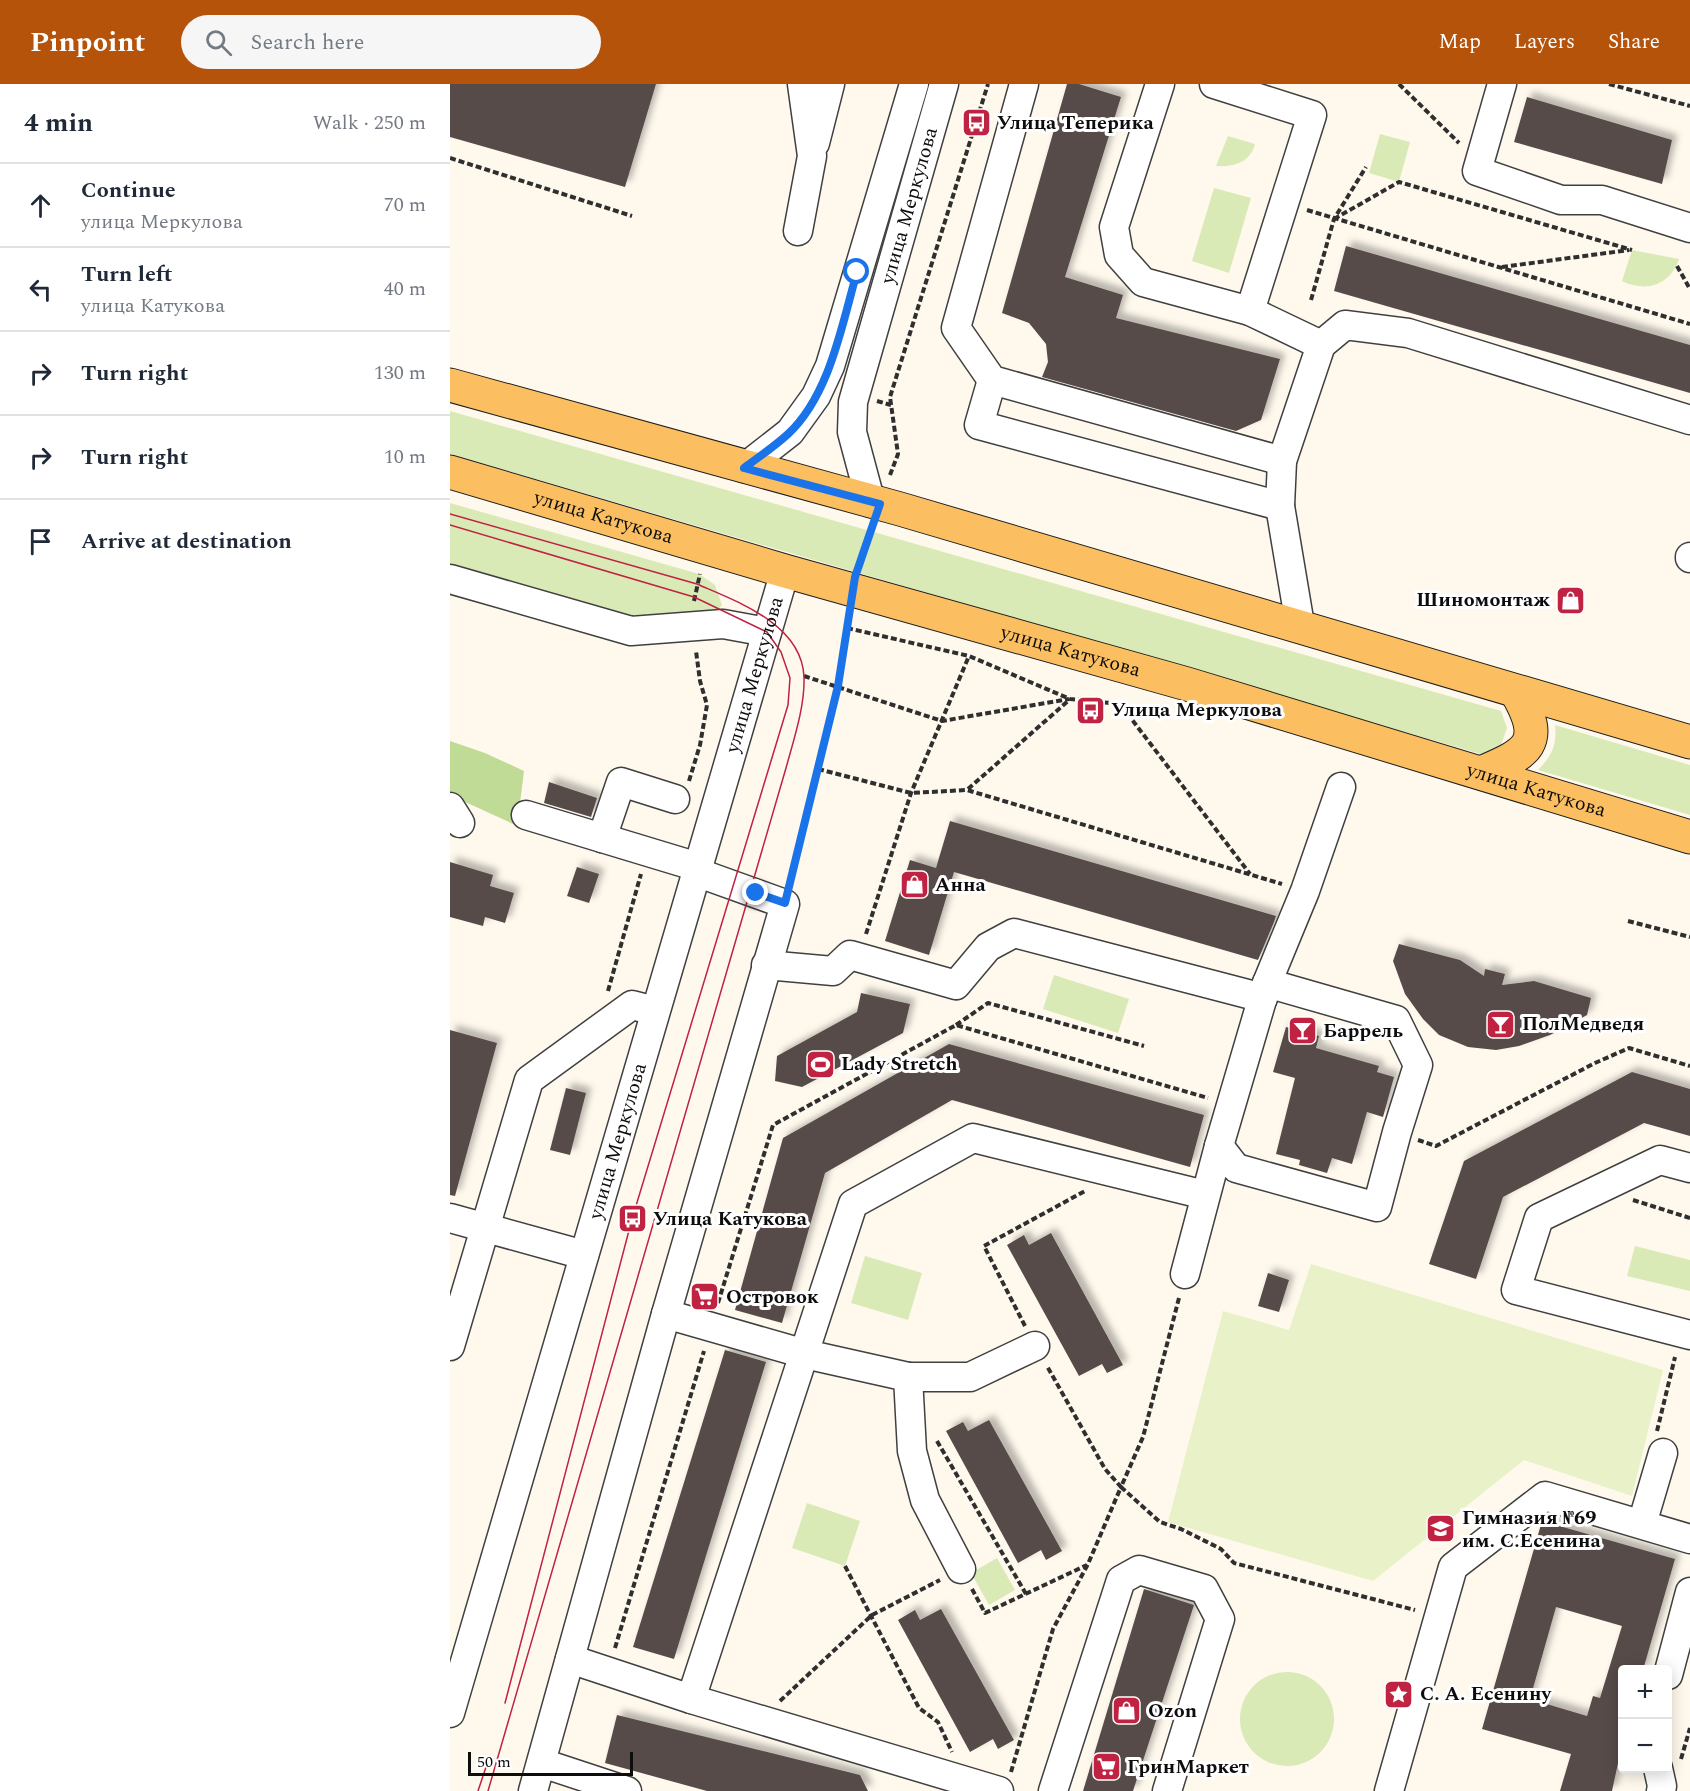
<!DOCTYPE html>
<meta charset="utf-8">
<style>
:root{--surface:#fff;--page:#f6f6f7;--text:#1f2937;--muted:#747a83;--line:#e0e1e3;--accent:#b45309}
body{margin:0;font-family:Spectral,serif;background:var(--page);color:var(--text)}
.controls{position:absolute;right:18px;bottom:18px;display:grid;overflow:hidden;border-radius:6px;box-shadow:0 3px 15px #0003}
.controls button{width:54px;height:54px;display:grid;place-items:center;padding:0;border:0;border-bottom:2px solid var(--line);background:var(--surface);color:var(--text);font:30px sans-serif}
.scale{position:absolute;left:18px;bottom:15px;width:165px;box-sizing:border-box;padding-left:6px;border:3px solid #0d0d0d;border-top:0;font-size:16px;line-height:21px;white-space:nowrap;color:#0d0d0d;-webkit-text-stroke:4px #fff;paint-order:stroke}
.stop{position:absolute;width:18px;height:18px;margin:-14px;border:4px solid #1a73e8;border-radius:50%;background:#fff}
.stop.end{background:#1a73e8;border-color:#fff;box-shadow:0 2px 6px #0008}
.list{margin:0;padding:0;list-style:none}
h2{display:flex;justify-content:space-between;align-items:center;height:78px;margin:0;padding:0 24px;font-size:26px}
h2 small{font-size:20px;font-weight:400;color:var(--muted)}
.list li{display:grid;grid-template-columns:39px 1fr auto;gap:18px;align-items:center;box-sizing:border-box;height:84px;padding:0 24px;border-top:2px solid var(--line)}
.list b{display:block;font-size:22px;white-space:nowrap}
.list p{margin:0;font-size:20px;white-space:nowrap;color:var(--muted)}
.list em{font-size:20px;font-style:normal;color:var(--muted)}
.icon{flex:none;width:33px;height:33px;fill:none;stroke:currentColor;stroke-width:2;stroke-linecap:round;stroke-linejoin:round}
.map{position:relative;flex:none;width:1240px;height:1707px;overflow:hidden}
header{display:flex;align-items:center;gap:36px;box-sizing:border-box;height:84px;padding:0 30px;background:var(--accent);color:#fff}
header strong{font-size:28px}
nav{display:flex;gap:33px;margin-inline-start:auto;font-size:21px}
.search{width:420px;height:54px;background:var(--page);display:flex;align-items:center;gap:15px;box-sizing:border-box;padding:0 21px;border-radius:33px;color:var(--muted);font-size:22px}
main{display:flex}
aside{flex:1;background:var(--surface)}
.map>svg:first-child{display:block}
</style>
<header>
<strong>Pinpoint</strong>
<div class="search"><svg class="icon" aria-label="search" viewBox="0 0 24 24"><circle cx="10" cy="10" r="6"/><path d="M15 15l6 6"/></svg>Search here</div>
<nav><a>Map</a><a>Layers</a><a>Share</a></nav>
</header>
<main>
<aside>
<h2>4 min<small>Walk · 250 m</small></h2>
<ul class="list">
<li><svg class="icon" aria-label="ahead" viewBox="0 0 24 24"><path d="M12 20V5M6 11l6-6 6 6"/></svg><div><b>Continue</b><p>улица Меркулова</p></div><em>70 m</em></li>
<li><svg class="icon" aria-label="left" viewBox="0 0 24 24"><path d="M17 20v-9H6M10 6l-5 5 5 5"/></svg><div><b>Turn left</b><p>улица Катукова</p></div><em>40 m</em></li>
<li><svg class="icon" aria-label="right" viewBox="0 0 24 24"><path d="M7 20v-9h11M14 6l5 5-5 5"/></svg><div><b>Turn right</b></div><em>130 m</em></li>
<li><svg class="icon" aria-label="right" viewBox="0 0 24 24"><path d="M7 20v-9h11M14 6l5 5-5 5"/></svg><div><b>Turn right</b></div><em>10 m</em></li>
<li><svg class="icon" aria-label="arrive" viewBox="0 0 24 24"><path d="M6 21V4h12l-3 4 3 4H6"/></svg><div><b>Arrive at destination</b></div></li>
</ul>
</aside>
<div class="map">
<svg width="1240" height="1707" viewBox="0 0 1240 1707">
<defs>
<filter id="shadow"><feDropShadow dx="5.5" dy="-5.5" stdDeviation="3" flood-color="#0004"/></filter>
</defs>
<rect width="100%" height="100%" fill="#fff9ed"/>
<g fill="#d9eab6">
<path d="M930 50 960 58 949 98 919 89Z"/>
<path d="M778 52 805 60C800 79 783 83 766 82Z"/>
<path d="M764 104 801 114 779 189 742 177Z"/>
<path d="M1182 166 1229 175C1220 201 1196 209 1172 197Z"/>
<path d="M0 327 1051 627 1057 644 1051 661 1034 671 0 370Z"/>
<path d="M0 419 249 490 265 501 272 521 260 535 168 532 0 483Z"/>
<path d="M1105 641 1240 681V731L1088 686C1102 671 1107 662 1105 641Z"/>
<path d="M604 891 679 915 668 949 593 925Z"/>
<path d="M1185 1162 1240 1176V1207L1177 1192Z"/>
<path d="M415 1172 472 1189 458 1236 401 1219Z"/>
<path d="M357 1419 410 1437 395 1482 342 1464Z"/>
<path d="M547 1474 565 1506 539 1521 521 1489Z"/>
<circle cx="837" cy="1635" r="47"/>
</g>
<path fill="#bfdb95" d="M0 657 35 669 74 687 70 719 63 740 0 711Z"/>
<path fill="#e9f1c8" d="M861 1180 1213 1286 1182 1412 1074 1376 923 1497 718 1438 773 1227 839 1246Z"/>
<g fill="#564c49" fill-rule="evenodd" filter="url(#shadow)">
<path d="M0 0H206L175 103 0 53Z"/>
<path d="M617 0H629L671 13 615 193 673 211 666 234 830 275 811 336 786 347 592 293 598 278 596 260 579 239 552 229Z"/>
<path d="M1077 13 1222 56 1212 100 1064 58Z"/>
<path d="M896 162 1240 261V309L884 207Z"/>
<path d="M99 698 147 714 141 733 94 719Z"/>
<path d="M500 737 826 832 824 838 808 876 504 788 479 871 435 857 460 776 486 784Z"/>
<path d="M0 778 43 791 40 802 64 809 55 839 35 833 33 842 0 833Z"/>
<path d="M127 783 149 790 139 819 117 812Z"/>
<path d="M949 860 1010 876 1034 892 1035 885 1055 890 1052 901 1084 897 1141 914 1137 931 1100 951 1069 962 1046 966 1018 963 989 951 973 935 955 910 943 877Z"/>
<path d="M411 909 460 920 453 949 352 1003 325 997 327 972 407 928Z"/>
<path d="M836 943 869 952 866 964 929 982 927 988 944 993 933 1033 917 1028 902 1080 882 1074 877 1089 849 1081 850 1076 826 1070 845 994 823 988Z"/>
<path d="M0 946 47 959 5 1112 0 1111Z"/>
<path d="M499 960 754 1031 740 1083 502 1016 375 1089 332 1239 285 1226 333 1054Z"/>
<path d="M1182 988 1240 1005V1052L1194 1039 1053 1113 1026 1195 979 1180 1014 1077Z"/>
<path d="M116 1004 136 1009 120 1071 100 1066Z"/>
<path d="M601 1149 673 1281 657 1289 652 1280 629 1292 557 1161 574 1151 579 1161Z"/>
<path d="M818 1189 839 1196 829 1228 808 1222Z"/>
<path d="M275 1266 316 1278 224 1575 183 1563Z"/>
<path d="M539 1336 612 1467 596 1476 591 1466 568 1479 496 1347 513 1338 518 1347Z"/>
<path d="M1092 1437 1225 1475 1193 1586H1173V1656L1162 1707H1110L1121 1670 1032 1645ZM1106 1523 1172 1542 1150 1614 1143 1612 1137 1632 1080 1615Z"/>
<path d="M694 1505 744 1521 683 1707H633Z"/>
<path d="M491 1525 564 1656 548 1665 543 1655 520 1668 448 1536 465 1526 470 1536Z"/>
<path d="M167 1631 410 1691 418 1707H257L155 1679Z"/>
</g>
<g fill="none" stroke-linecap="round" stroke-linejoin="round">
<defs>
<g id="minor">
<path d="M574 0 506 244 542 296 832 377"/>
<path d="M710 0 664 143 669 171 693 198 800 227 871 261"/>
<path d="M764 0 862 31 800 227"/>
<path d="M1052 0 1027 87 1111 116H1152L1240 144"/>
<path d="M365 59 380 0"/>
<path d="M348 147 362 72 352 0"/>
<path d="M542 296 529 341 830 422"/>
<path d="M294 384 340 348 366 312 380 282 464 0"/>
<path id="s1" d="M421 419 402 348 403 318 494 0"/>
<path d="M1240 473V474"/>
<path d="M0 495 181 547 273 540 317 548"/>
<path d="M850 541 830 422 832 377 871 261 895 241 958 249 1240 336"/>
<path d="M0 723 10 739"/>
<path d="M76 731 248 783"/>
<path d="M152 754 171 698 225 715"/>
<path d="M316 881 383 887 400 871 506 901 538 863 564 849 813 914"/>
<path d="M769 1062 817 899 855 807 891 703"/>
<path d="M1240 1084 1210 1076 1089 1134 1066 1206 1240 1251"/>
<path d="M0 1134 134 1171"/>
<path d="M735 1190 769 1062 786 1084 927 1123 947 1048 968 981 946 936 817 899"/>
<path d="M216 1230 355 1270 458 1293 462 1367 475 1416 511 1485"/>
<path d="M0 1262 79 996 182 921 205 927"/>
<path d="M458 1293H520L585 1262"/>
<path d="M1192 1440 1213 1369"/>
<path d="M120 1575 241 1615 549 1707"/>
<path d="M1218 1591 1240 1508"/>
<path d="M241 1615 403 1120 523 1054 743 1108"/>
<path id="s2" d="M0 1629 335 487"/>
<path d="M92 1679 177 1707"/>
<path d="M1208 1684 1212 1702 1211 1707"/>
<path d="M83 1707 216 1230 335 820 246 788"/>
<path d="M603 1707 671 1496 689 1486 754 1505 770 1535 717 1707"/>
<path d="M939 1707 1003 1483 1095 1412 1240 1455"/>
</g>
<g id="major">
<path d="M0 301 450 425 1240 658"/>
<path id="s3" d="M0 388 335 487 737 600 1240 753"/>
<path d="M1031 689C1078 669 1096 660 1067 609"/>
</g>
</defs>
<use href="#minor" stroke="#404040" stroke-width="31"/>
<use href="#major" stroke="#1e1e1e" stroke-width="35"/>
<g stroke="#2f2f2f" stroke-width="4" stroke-dasharray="6 3" stroke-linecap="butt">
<path d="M949 0 1009 59"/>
<path d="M1159 0 1240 22"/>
<path d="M0 74 182 132"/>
<path d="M857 126 1240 240"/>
<path d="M884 135 949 98 1182 166"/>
<path d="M1227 182 1240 205"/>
<path d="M1052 183 1179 166"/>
<path d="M861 216 884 135 916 83"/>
<path d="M427 317 441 321"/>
<path d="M440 391 448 370 440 313 538 0"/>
<path d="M409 482 421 444"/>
<path d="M244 517 250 490"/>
<path d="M397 544 519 572 620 615 670 620 800 790"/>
<path d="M354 592 492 637 619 615"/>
<path d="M368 685 461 709 517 706 832 800"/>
<path d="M239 697 250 661 257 621 250 597 246 567"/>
<path d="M518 705 618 617"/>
<path d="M341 795 388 602 399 531"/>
<path d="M1178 837 1240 853"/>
<path d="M416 850 461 709 519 572"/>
<path d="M158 907 191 790"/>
<path d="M506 941 538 919 694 962"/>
<path d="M968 1056 986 1062 1145 979 1179 964 1240 982"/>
<path d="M1183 1116 1240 1134"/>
<path d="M729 1214 693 1353 671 1403 710 1438 731 1445 771 1465 784 1479 965 1526"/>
<path d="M268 1219 323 1041 506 941 758 1014"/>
<path d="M575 1242 534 1162 635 1107"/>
<path d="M1207 1347 1225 1273"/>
<path d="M487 1357 576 1510"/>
<path d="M395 1482 469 1624 488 1638 502 1668"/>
<path d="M522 1505 535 1529 637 1481"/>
<path d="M165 1564 254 1267"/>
<path d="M330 1617 422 1531 490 1496"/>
<path d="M1231 1675 1240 1644"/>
<path d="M561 1688 603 1545 638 1480 671 1403 655 1385 597 1282"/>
</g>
<use href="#minor" stroke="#fff" stroke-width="28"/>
<use href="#major" stroke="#fbbf61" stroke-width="33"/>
<g stroke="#c02241" stroke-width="1.5">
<path d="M0 430 247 500C286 517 352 540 354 593 355 622 344 655 336 684L38 1707"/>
<path d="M0 441 244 513 317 548 331 568 340 594 338 621 182 1135 55 1619"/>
<path d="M28 1707 39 1674"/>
</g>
</g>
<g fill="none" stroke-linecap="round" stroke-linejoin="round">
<path stroke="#1a73e8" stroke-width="8" d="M306 809 335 819 388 602 405 493 430 420 294 384C309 373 325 362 338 350 380 311 392 240 407 188"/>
</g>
<defs>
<symbol id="bus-square" viewBox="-11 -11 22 22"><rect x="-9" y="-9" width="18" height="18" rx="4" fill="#c02241" stroke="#fff"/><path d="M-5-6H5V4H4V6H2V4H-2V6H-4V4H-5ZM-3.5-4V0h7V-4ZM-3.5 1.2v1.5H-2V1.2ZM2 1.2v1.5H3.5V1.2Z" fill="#fff"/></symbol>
<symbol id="shop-square" viewBox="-11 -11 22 22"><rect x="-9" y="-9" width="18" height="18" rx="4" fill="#c02241" stroke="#fff"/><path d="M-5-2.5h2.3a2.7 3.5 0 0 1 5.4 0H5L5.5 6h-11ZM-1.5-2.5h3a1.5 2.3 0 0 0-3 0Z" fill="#fff"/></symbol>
<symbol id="bar-square" viewBox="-11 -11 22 22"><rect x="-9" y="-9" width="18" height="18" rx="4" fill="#c02241" stroke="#fff"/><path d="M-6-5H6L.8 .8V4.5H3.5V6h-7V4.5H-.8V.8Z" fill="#fff"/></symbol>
<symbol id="stadium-square" viewBox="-11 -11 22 22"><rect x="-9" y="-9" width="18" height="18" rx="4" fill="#c02241" stroke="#fff"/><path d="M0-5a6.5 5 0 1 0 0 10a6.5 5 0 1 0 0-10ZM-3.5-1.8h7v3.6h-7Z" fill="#fff"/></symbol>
<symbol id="supermarket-square" viewBox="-11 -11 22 22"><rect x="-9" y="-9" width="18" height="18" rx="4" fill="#c02241" stroke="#fff"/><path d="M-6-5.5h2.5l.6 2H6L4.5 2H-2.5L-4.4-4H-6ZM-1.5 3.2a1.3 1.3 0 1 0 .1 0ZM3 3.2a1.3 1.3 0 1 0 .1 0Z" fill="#fff"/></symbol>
<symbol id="school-square" viewBox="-11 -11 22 22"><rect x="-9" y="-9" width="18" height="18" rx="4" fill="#c02241" stroke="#fff"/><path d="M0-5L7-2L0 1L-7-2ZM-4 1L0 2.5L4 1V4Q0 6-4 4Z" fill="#fff"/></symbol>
<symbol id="sight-square" viewBox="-11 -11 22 22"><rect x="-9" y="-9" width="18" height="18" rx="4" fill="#c02241" stroke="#fff"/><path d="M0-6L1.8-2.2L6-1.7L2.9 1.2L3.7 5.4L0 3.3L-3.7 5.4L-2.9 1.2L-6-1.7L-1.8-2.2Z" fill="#fff"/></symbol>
</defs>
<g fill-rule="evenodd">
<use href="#bus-square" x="510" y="22" width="33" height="33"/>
<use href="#shop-square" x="1104" y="500" width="33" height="33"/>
<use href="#bus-square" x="624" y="610" width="33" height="33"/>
<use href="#shop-square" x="448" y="784" width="33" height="33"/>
<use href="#bar-square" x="1034" y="924" width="33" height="33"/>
<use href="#bar-square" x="836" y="930" width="33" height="33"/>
<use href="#stadium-square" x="354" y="964" width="33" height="33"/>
<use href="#bus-square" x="166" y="1118" width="33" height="33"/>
<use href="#supermarket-square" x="238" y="1196" width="33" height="33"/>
<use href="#school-square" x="974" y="1428" width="33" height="33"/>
<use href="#sight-square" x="932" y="1594" width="33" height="33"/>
<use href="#shop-square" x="660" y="1610" width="33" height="33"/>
<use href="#supermarket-square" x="640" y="1666" width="33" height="33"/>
</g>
<g text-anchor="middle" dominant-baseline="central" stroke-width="6" stroke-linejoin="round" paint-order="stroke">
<g font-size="20" font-weight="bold" fill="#0d0d0d" stroke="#fff" text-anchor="start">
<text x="547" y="39">Улица Теперика</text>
<text x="1100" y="516" text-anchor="end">Шиномонтаж</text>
<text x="661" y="626">Улица Меркулова</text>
<text x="485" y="801">Анна</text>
<text x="1072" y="940">ПолМедведя</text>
<text x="873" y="947">Баррель</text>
<text x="391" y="980">Lady Stretch</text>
<text x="203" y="1135">Улица Катукова</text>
<text x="276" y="1213">Островок</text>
<text x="1012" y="1434">Гимназия №69<tspan x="1012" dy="23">им. С.Есенина</tspan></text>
<text x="970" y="1610">С. А. Есенину</text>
<text x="698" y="1627">Ozon</text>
<text x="677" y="1683">ГринМаркет</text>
</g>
<g font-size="20" fill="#0d0d0d" stroke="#fff">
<text stroke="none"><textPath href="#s1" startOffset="308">улица Меркулова</textPath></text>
<text stroke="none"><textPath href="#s3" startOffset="160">улица Катукова</textPath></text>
<text stroke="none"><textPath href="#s3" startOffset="646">улица Катукова</textPath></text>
<text stroke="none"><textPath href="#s2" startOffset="1082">улица Меркулова</textPath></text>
<text stroke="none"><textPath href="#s3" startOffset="1132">улица Катукова</textPath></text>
<text stroke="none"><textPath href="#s2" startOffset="596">улица Меркулова</textPath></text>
</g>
</g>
</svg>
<div class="controls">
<button>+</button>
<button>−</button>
</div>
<div class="scale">50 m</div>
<div class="stop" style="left:407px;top:188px"></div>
<div class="stop end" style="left:306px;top:809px"></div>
</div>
</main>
